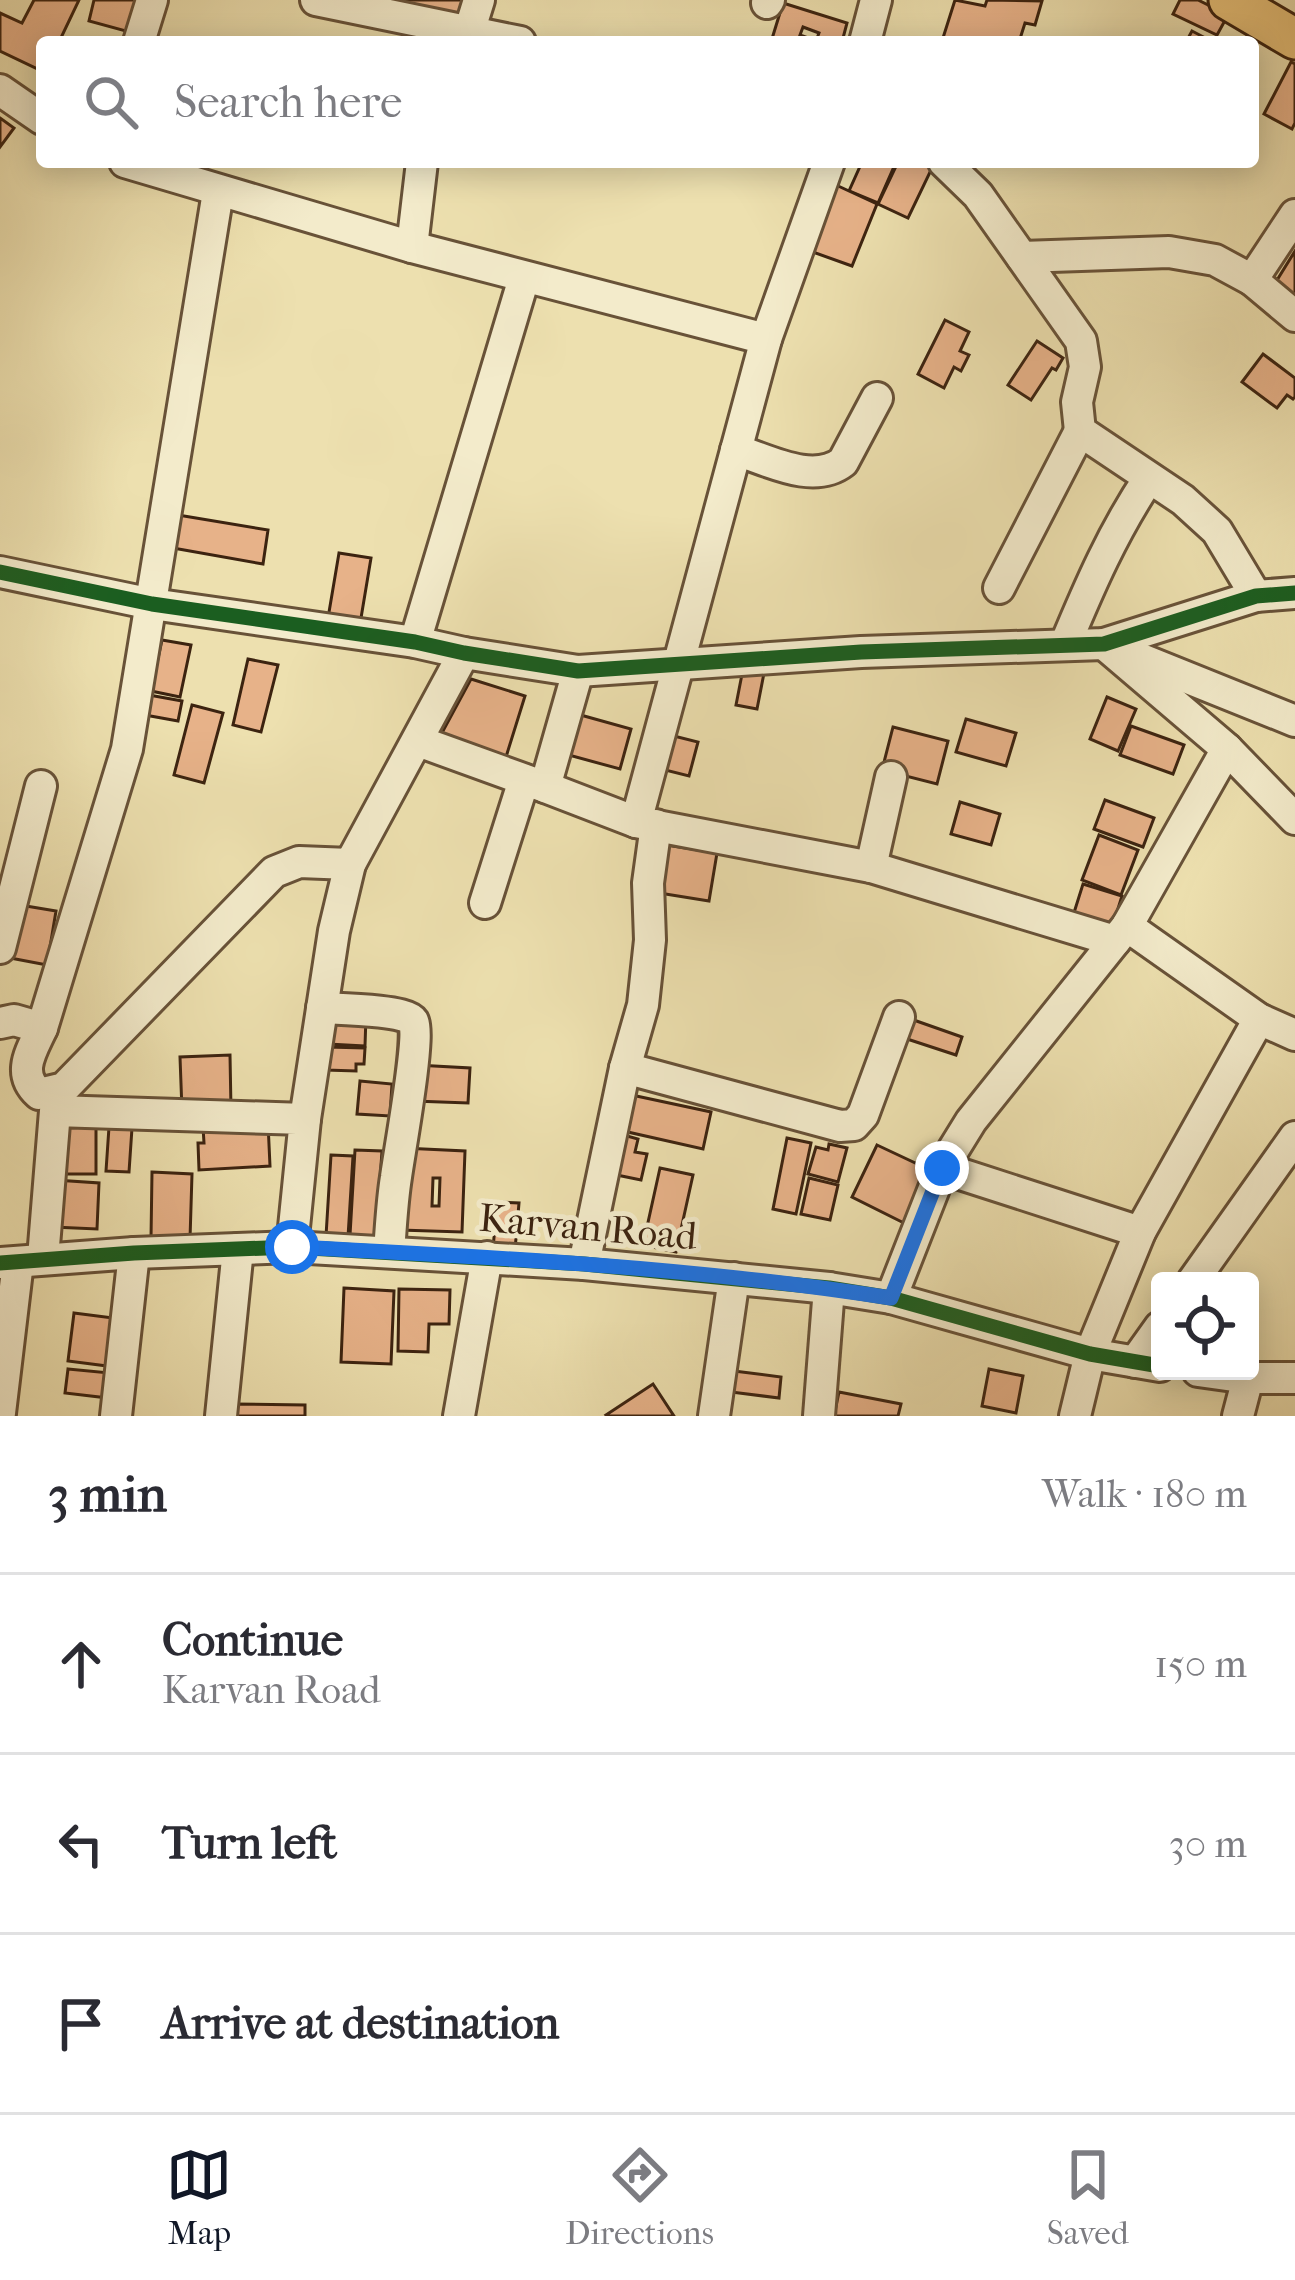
<!DOCTYPE html>
<meta charset="utf-8">
<style>
:root{--surface:#fff;--page:#f7f7f7;--text:#2b2b33;--muted:#7c7c81;--line:#e1e1e2;--accent:#111827}
body{margin:0;font-family:"IM FELL French Canon",serif;background:var(--page);color:var(--text)}
.controls{position:absolute;right:36px;bottom:36px;display:grid;overflow:hidden;border-radius:12px;box-shadow:0 6px 30px #0003}
.controls button{width:108px;height:108px;display:grid;place-items:center;padding:0;border:0;border-bottom:3px solid var(--line);background:var(--surface);color:var(--text);font:60px sans-serif}
.stop{position:absolute;width:36px;height:36px;margin:-27px;border:9px solid #1a73e8;border-radius:50%;background:#fff}
.stop.end{background:#1a73e8;border-color:#fff;box-shadow:0 3px 12px #0008}
.list{margin:0;padding:0;list-style:none}
h2{display:flex;justify-content:space-between;align-items:center;height:156px;margin:0;padding:0 48px;font-size:51px}
h2 small{font-size:39px;font-weight:400;color:var(--muted)}
.list li{display:grid;grid-template-columns:78px 1fr auto;gap:36px;align-items:center;box-sizing:border-box;height:180px;padding:0 48px;border-top:3px solid var(--line)}
.list b{display:block;font-size:45px;white-space:nowrap}
.list p{margin:0;font-size:39px;white-space:nowrap;color:var(--muted)}
.list em{font-size:39px;font-style:normal;color:var(--muted)}
.icon{flex:none;width:66px;height:66px;fill:none;stroke:currentColor;stroke-width:2;stroke-linecap:round;stroke-linejoin:round}
.map{position:relative;flex:none;width:1295px;height:1416px;overflow:hidden}
.search{position:absolute;background:var(--surface);box-shadow:0 6px 30px #0003;left:36px;right:36px;top:36px;height:132px;display:flex;align-items:center;gap:30px;box-sizing:border-box;padding:0 42px;border-radius:12px;color:var(--muted);font-size:45px}
.sheet{height:696px;background:var(--surface)}
nav{display:flex;justify-content:space-around;align-items:center;box-sizing:border-box;height:168px;border-top:3px solid var(--line);background:var(--surface);font-size:33px;color:var(--muted)}
nav a{display:grid;justify-items:center;gap:6px}
nav .on{color:var(--accent)}
.map>svg:first-child{display:block}
</style>
<div class="map">
<svg width="1295" height="1416" viewBox="0 0 1295 1416">
<rect width="100%" height="100%" fill="#ede0af"/>
<filter id="stains"><feTurbulence type="fractalNoise" baseFrequency=".00167" numOctaves="4"/><feColorMatrix values="0 0 0 0 .2 0 0 0 0 .09 0 0 0 0 .02 0 0 0 .5 -.17"/></filter>
<radialGradient id="worn" r=".72"><stop offset=".6" stop-color="#630" stop-opacity="0"/><stop offset="1" stop-color="#630" stop-opacity=".3"/></radialGradient>
<g fill="#e7b289" stroke="#3c2310" stroke-width="3" fill-rule="evenodd">
<path d="M34 0H79L59 42H42V71L0 51V13L22 23Z"/>
<path d="M94 0H141L133 33 89 21Z"/>
<path d="M400 0H463L459 22 399 12Z"/>
<path d="M955 0 985 6 987 0 1042 1 1035 25 1025 23 1019 42H947L942 41Z"/>
<path d="M1180 0H1198L1228 15 1217 35 1173 14Z"/>
<path d="M783 3 847 23 842 42H771ZM803 27 819 33 816 41 800 35Z"/>
<path d="M1192 31 1213 42H1186Z"/>
<path d="M1291 62 1295 64V123L1292 129 1264 114Z"/>
<path d="M0 118 14 128 0 147Z"/>
<path d="M862 162H896L878 203 849 191Z"/>
<path d="M898 162H925L933 166 908 218 878 204Z"/>
<path d="M836 185 877 204 852 266 810 251Z"/>
<path d="M1295 251V297L1274 285Z"/>
<path d="M945 320 969 332 960 351 969 355 961 371 954 367 944 388 918 374Z"/>
<path d="M1037 341 1063 358 1056 370 1052 368 1031 400 1008 385Z"/>
<path d="M1263 354 1295 378V397L1293 399 1287 395 1277 408 1242 382Z"/>
<path d="M178 515 268 530 263 564 173 548Z"/>
<path d="M339 553 371 558 359 630 327 624Z"/>
<path d="M162 640 191 645 180 697 151 691Z"/>
<path d="M248 659 278 665 261 732 233 725Z"/>
<path d="M744 664 765 668 757 709 736 705Z"/>
<path d="M471 679 525 696 506 757 437 742Z"/>
<path d="M149 695 182 701 178 721 145 715Z"/>
<path d="M1107 697 1136 709 1118 751 1090 739Z"/>
<path d="M192 705 223 713 204 783 174 775Z"/>
<path d="M577 714 631 729 620 769 565 754Z"/>
<path d="M966 719 1016 733 1006 766 956 752Z"/>
<path d="M1131 726 1184 745 1173 774 1120 755Z"/>
<path d="M893 727 948 741 937 784 882 770Z"/>
<path d="M662 733 698 742 689 776 653 767Z"/>
<path d="M1105 800 1154 818 1143 847 1094 829Z"/>
<path d="M960 802 1000 814 991 845 951 834Z"/>
<path d="M1099 835 1138 850 1121 895 1082 880Z"/>
<path d="M660 844 717 853 709 901 653 892Z"/>
<path d="M1083 884 1122 896 1111 931 1072 919Z"/>
<path d="M14 904 56 911 47 965 5 957Z"/>
<path d="M328 1015 366 1016 365 1046 328 1044Z"/>
<path d="M908 1018 962 1037 956 1055 901 1037Z"/>
<path d="M327 1047 365 1048 364 1064H356V1071L326 1070Z"/>
<path d="M230 1055 231 1109 182 1111 180 1057Z"/>
<path d="M416 1065 470 1068 468 1103 414 1101Z"/>
<path d="M360 1081 392 1084 390 1116 357 1114Z"/>
<path d="M627 1094 711 1112 703 1149 619 1130Z"/>
<path d="M60 1116 96 1117V1174H60Z"/>
<path d="M268 1123 270 1166 199 1170 198 1143H204L203 1127Z"/>
<path d="M109 1127 132 1128 129 1172 106 1171Z"/>
<path d="M620 1134 638 1139 635 1152 647 1154 641 1180 612 1174Z"/>
<path d="M787 1138 811 1143 796 1214 773 1209Z"/>
<path d="M829 1144 847 1148 838 1182 808 1174 816 1147 828 1150Z"/>
<path d="M877 1145 930 1170 904 1223 852 1197Z"/>
<path d="M403 1148 465 1151 462 1232 400 1230ZM433 1178H440L439 1206H432Z"/>
<path d="M355 1150 382 1151 376 1237 350 1235Z"/>
<path d="M331 1155 353 1156 348 1237 326 1236Z"/>
<path d="M660 1168 693 1175 676 1252 643 1245Z"/>
<path d="M152 1172 192 1174 190 1239 151 1238Z"/>
<path d="M809 1178 838 1185 830 1220 801 1214Z"/>
<path d="M55 1180 99 1183 97 1229 53 1227Z"/>
<path d="M497 1202 519 1203 515 1250 493 1249Z"/>
<path d="M344 1288 394 1291 391 1364 341 1362Z"/>
<path d="M399 1289 450 1290 449 1324H429L428 1352 398 1351Z"/>
<path d="M74 1313 121 1319 115 1367 68 1361Z"/>
<path d="M68 1369 110 1373 108 1398 65 1393Z"/>
<path d="M989 1369 1023 1376 1016 1413 982 1406Z"/>
<path d="M734 1371 781 1377 779 1398 731 1392Z"/>
<path d="M653 1384 674 1416H607L606 1415Z"/>
<path d="M839 1392 901 1404 898 1416H834Z"/>
<path d="M235 1404 305 1405V1416H234Z"/>
</g>
<g fill="none" stroke-linecap="round" stroke-linejoin="round">
<defs>
<g id="minor">
<path d="M316 0 520 42"/>
<path d="M767 3 769 0"/>
<path d="M139 42 152 0"/>
<path d="M466 42 479 0"/>
<path d="M865 42 876 0"/>
<path d="M0 90 42 119"/>
<path d="M125 162 412 247 766 339"/>
<path d="M944 162 978 195 1081 341 1085 367 1077 402 1080 431 1183 500 1217 531 1256 596"/>
<path d="M1295 215 1252 280 1295 316"/>
<path d="M412 247 422 162"/>
<path d="M1022 257 1169 252 1215 260 1252 280"/>
<path d="M736 450C768 460 813 485 843 462L877 398"/>
<path d="M0 572 152 604 415 642 464 653 578 671 861 652 1104 644 1256 596 1295 593"/>
<path d="M999 588 1080 431"/>
<path d="M415 642 524 278"/>
<path d="M1104 644 1227 749 1295 819"/>
<path d="M1065 645C1090 585 1113 532 1149 478"/>
<path d="M1126 653 1295 721"/>
<path d="M418 741 545 787 578 671"/>
<path d="M545 787 636 822 871 867 1115 941"/>
<path d="M636 822 766 339 829 162"/>
<path d="M871 867 891 777"/>
<path d="M485 903 524 780"/>
<path d="M1127 926 1259 1019 1295 1035"/>
<path d="M0 948 41 786"/>
<path d="M322 1008C337 1009 406 1010 413 1021 421 1036 399 1154 396 1177 392 1202 391 1227 389 1251"/>
<path d="M0 1023 14 1020 42 1028C31 1052 16 1073 39 1094L64 1088 274 872 299 862 350 864 464 653"/>
<path d="M42 1028 127 749 218 192"/>
<path d="M625 1068 840 1126 854 1125 863 1115 899 1017"/>
<path d="M305 1119 334 931 350 864"/>
<path d="M942 1168 1140 1232"/>
<path d="M43 1258 55 1111 305 1119 292 1247"/>
<path d="M0 1263 134 1253 292 1247 584 1264 829 1288 891 1298 1090 1354 1160 1366"/>
<path d="M584 1264 625 1068 643 1005 650 940 648 883 656 825"/>
<path d="M1193 1281 1295 1137"/>
<path d="M891 1298 942 1168 971 1121 1127 926 1227 749"/>
<path d="M1135 1362 1160 1327"/>
<path d="M1198 1371 1248 1378H1295"/>
<path d="M0 1413 18 1262"/>
<path d="M116 1416 134 1253"/>
<path d="M221 1416 238 1249"/>
<path d="M459 1416 487 1257"/>
<path d="M714 1416 734 1278"/>
<path d="M819 1416 829 1288"/>
<path d="M1075 1416 1090 1354 1140 1232 1259 1019"/>
<path d="M1238 1416 1248 1378"/>
</g>
<path id="major" d="M1229 0 1295 39"/>
</defs>
<use href="#minor" stroke="#685238" stroke-width="36"/>
<use href="#major" stroke="#3c2310" stroke-width="45"/>
<use href="#minor" stroke="#f3ebcb" stroke-width="30"/>
<use href="#major" stroke="#e6c078" stroke-width="39"/>
<defs>
<g id="cycleway">
<path d="M0 572 152 604 415 642 464 653 578 671 861 652 1104 644 1256 596 1295 593"/>
<path d="M0 1263 134 1253 292 1247 584 1264 829 1288 891 1298 1090 1354 1160 1366"/>
</g>
</defs>
<use href="#cycleway" stroke="#f3ebcb" stroke-width="22"/>
<use href="#cycleway" stroke="#1b5e20" stroke-width="15"/>
</g>
<g fill="none" stroke-linecap="round" stroke-linejoin="round">
<path stroke="#1a73e8" stroke-width="15" d="M292 1247C492 1257 693 1267 891 1298L942 1168"/>
</g>
<g text-anchor="middle" dominant-baseline="central" stroke-width="10" stroke-linejoin="round" paint-order="stroke">
<g font-size="39" fill="#3c2310" stroke="#f3ebcb">
<text transform="translate(588 1227) rotate(5)">Karvan Road</text>
</g>
</g>
<rect width="100%" height="100%" filter="url(#stains)"/>
<rect width="100%" height="100%" fill="url(#worn)"/>
</svg>
<div class="controls">
<button><svg class="icon" aria-label="locate" viewBox="0 0 24 24"><circle cx="12" cy="12" r="6"/><path d="M12 2v4M12 18v4M2 12h4M18 12h4"/></svg></button>
</div>
<div class="stop" style="left:292px;top:1247px"></div>
<div class="stop end" style="left:942px;top:1168px"></div>
<div class="search"><svg class="icon" aria-label="search" viewBox="0 0 24 24"><circle cx="10" cy="10" r="6"/><path d="M15 15l6 6"/></svg>Search here</div>
</div>
<section class="sheet">
<h2>3 min<small>Walk · 180 m</small></h2>
<ul class="list">
<li><svg class="icon" aria-label="ahead" viewBox="0 0 24 24"><path d="M12 20V5M6 11l6-6 6 6"/></svg><div><b>Continue</b><p>Karvan Road</p></div><em>150 m</em></li>
<li><svg class="icon" aria-label="left" viewBox="0 0 24 24"><path d="M17 20v-9H6M10 6l-5 5 5 5"/></svg><div><b>Turn left</b></div><em>30 m</em></li>
<li><svg class="icon" aria-label="arrive" viewBox="0 0 24 24"><path d="M6 21V4h12l-3 4 3 4H6"/></svg><div><b>Arrive at destination</b></div></li>
</ul>
</section>
<nav>
<a class="on"><svg class="icon" aria-label="map" viewBox="0 0 24 24"><path d="M3 6l6-2 6 2 6-2v14l-6 2-6-2-6 2zM9 4v14M15 6v14"/></svg>Map</a>
<a><svg class="icon" aria-label="directions" viewBox="0 0 24 24"><path d="M12 3l9 9-9 9-9-9zM9 14v-3h6M13 9l2 2-2 2"/></svg>Directions</a>
<a><svg class="icon" aria-label="saved" viewBox="0 0 24 24"><path d="M7 4h10v16l-5-4-5 4z"/></svg>Saved</a>
</nav>
